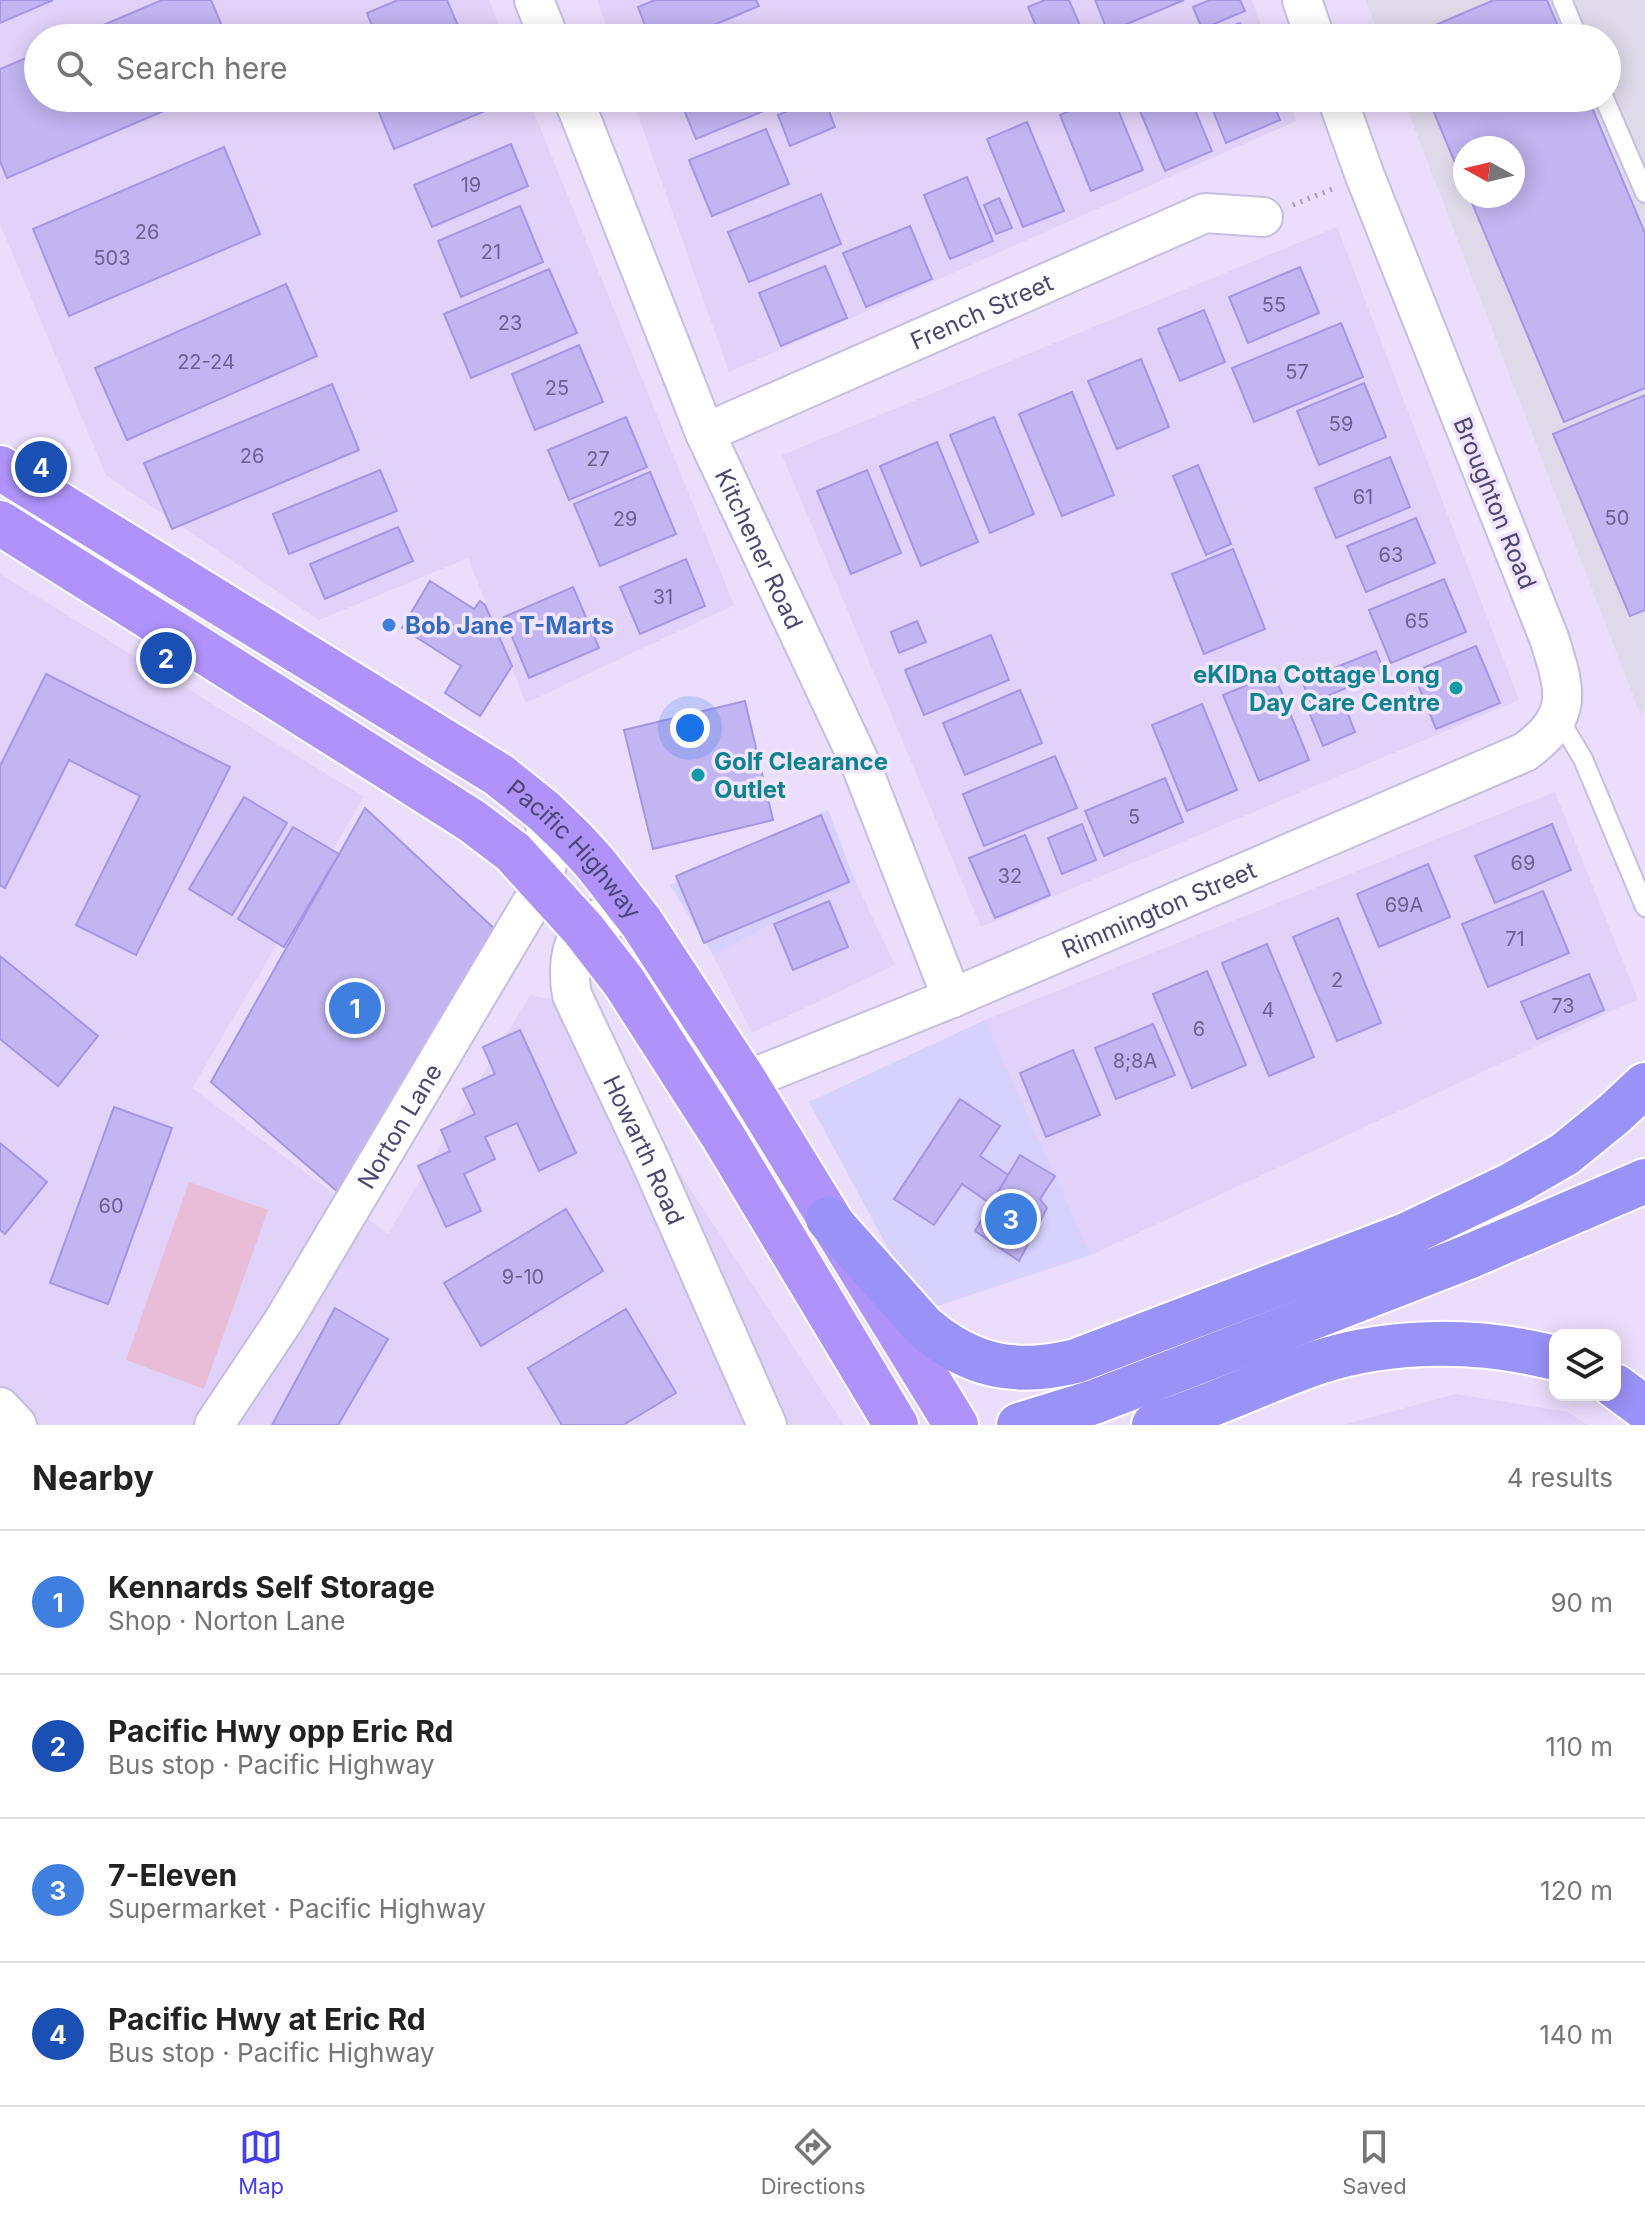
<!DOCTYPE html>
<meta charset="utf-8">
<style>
:root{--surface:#fff;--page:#f6f6f6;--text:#222;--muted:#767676;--line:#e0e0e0;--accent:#473fea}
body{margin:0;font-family:Inter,sans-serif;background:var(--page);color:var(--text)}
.controls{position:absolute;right:24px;bottom:24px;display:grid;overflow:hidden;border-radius:16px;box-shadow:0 4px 20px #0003}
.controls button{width:72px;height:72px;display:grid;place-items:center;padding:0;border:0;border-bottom:2px solid var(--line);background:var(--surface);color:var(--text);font:40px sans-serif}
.compass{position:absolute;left:1453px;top:136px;width:72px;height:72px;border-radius:50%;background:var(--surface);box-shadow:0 4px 20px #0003;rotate:278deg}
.you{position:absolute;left:690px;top:728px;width:28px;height:28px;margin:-20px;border:6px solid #fff;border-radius:50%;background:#1a73e8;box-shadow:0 0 0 12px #1a73e833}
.badge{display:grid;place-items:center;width:52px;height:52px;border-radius:50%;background:var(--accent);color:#fff;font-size:26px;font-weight:700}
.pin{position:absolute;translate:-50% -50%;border:4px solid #fff;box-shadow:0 2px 8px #0006}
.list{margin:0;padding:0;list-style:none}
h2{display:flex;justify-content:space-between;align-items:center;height:104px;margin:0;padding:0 32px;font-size:34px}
h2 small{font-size:26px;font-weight:400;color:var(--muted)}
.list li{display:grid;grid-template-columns:52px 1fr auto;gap:24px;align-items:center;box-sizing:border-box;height:144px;padding:0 32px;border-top:2px solid var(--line)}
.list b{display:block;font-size:30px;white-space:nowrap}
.list p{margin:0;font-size:26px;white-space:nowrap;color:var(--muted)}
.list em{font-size:26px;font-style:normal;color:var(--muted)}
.icon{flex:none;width:44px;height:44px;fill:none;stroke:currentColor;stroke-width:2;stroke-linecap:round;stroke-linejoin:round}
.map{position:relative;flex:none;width:1645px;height:1425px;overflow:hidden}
.search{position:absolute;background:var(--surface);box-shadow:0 4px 20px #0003;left:24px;right:24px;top:24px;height:88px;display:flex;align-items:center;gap:20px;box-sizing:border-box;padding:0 28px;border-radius:44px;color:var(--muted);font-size:30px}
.sheet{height:680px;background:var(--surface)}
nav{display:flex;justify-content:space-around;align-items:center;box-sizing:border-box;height:112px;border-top:2px solid var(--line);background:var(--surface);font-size:22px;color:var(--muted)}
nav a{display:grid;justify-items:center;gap:4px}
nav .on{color:var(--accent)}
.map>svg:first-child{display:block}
</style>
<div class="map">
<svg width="1645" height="1425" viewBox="0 0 1645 1425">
<rect width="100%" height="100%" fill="#ebddfc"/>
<g fill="#e1d2f9">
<path d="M0 0H489L504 38H38V98H528L734 605 526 703 468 558 319 620 106 475 0 224Z"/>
<path d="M597 0H1252L1266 38H611Z"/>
<path d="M632 98H1288L1296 121 729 372Z"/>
<path d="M1337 227 1519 700 981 927 782 455Z"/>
<path d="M0 574 364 797 192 1088 388 1234 530 995 569 1003 844 1425H0Z"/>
<path d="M1555 792 1638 999 1091 1255 985 1020Z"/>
<path d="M855 881 895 965 752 1033 713 955Z"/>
<path d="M1455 1394 1568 1412 1587 1425H1343Z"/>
</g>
<g fill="#d6d1fd">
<path d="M828 810 855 881 713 955 670 885Z"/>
<path d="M985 1020 1091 1255 922 1311 809 1102Z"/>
</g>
<path fill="#dfdaea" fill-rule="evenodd" d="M1366 0H1645V707L1641 716 1403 98H1607V38H1380ZM1465 148H1513V196H1465Z"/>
<path fill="#e9bdd7" d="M189 1182 268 1210 204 1389 126 1360Z"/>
<g fill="#c2b5f2" stroke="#a595e5" stroke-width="2">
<path d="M0 0H53L0 23Z"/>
<path d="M162 0H211L227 38H73Z"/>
<path d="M398 0H447L459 28 436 38H377L367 13Z"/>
<path d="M655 0H756L759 6 683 38H650L638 7Z"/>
<path d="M1045 0H1069L1085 37 1041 38 1028 7Z"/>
<path d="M1095 0H1184L1108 32Z"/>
<path d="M1210 0H1240L1245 11 1202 29 1193 7Z"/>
<path d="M1494 0H1547L1563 38H1405Z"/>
<path d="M1240 23 1247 38H1203Z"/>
<path d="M38 53V98H194L7 178 0 161V69Z"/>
<path d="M373 98H486L490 109 394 149Z"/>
<path d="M697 98H795L696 139 682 105Z"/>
<path d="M819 98H824L835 127 790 146 778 115Z"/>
<path d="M1100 98H1113L1143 170 1091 191 1060 115Z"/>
<path d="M1152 98H1190L1212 151 1165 171 1137 104Z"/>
<path d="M1208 98H1271L1280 120 1226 143Z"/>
<path d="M1428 98H1588L1645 233V388L1564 422 1469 196H1513V148H1465V187Z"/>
<path d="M1027 122 1064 211 1023 227 987 139Z"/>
<path d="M766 129 789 184 712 216 689 160Z"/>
<path d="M511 144 528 186 432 227 414 185Z"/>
<path d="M224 147 260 234 69 316 33 229Z"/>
<path d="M967 177 993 241 950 259 924 195Z"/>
<path d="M821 194 841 244 749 282 728 232Z"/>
<path d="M999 198 1012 228 996 234 984 205Z"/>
<path d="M520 206 543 262 461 297 438 241Z"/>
<path d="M910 226 932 279 866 307 843 253Z"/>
<path d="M825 266 847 318 781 346 759 293Z"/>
<path d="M1300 267 1319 313 1248 343 1229 297Z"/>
<path d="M549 269 577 333 471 378 444 314Z"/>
<path d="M286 284 317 356 127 440 95 368Z"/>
<path d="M1204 310 1225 362 1180 381 1158 329Z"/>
<path d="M1341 323 1363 377 1254 422 1232 368Z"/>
<path d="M579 345 603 402 535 430 512 374Z"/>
<path d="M1141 359 1169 427 1117 449 1088 381Z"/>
<path d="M1364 383 1386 437 1319 465 1297 411Z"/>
<path d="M332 384 359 450 172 529 144 463Z"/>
<path d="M1072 392 1114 495 1062 516 1019 414Z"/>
<path d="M1645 395V610L1630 616 1553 434Z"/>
<path d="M626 417 647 467 569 500 548 450Z"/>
<path d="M994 417 1034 514 990 533 950 435Z"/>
<path d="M937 442 978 542 921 566 880 466Z"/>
<path d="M1390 457 1410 507 1336 538 1315 488Z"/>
<path d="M1198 465 1231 544 1206 555 1173 476Z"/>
<path d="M380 470 397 511 289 554 273 514Z"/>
<path d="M867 470 901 553 851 574 817 491Z"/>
<path d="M650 472 676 534 600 566 574 504Z"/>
<path d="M1416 518 1435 563 1366 592 1347 546Z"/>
<path d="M398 527 413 561 325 599 310 564Z"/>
<path d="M1233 549 1265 629 1204 654 1172 574Z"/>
<path d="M686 559 705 606 640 634 620 587Z"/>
<path d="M1444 579 1466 632 1391 663 1369 610Z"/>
<path d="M430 581 474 609 480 601 485 605 512 666 480 716 445 693 461 666 402 628Z"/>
<path d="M573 587 599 648 529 678 504 617Z"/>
<path d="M917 621 926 642 899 653 891 632Z"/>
<path d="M991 635 1009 680 924 715 905 670Z"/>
<path d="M1476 646 1500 703 1436 729 1413 672Z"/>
<path d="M1376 651 1384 672 1311 703 1302 681Z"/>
<path d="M46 674 230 767 136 955 76 925 140 796 69 760 5 888 0 885V766Z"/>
<path d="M1274 674 1309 760 1259 781 1223 695Z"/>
<path d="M1020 690 1042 743 965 775 943 723Z"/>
<path d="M1342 699 1355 732 1323 746 1309 712Z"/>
<path d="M745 701 773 820 653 849 624 730Z"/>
<path d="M1202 704 1237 790 1187 811 1152 725Z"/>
<path d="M1055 756 1077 808 984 846 963 794Z"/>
<path d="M1165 778 1183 822 1104 856 1085 811Z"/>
<path d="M244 797 287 823 232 915 189 889Z"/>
<path d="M365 808 500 934 347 1200 211 1082Z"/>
<path d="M821 815 849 882 704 943 676 876Z"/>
<path d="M1082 824 1096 860 1062 874 1048 838Z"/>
<path d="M1552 824 1571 870 1495 903 1475 856Z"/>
<path d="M293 827 339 854 284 947 238 919Z"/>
<path d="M1025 835 1050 895 995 918 969 858Z"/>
<path d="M1428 864 1450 917 1379 947 1357 894Z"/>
<path d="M1543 891 1569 953 1488 987 1462 924Z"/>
<path d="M829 901 848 947 793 970 774 924Z"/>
<path d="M1338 918 1381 1023 1337 1041 1293 937Z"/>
<path d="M1267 944 1314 1057 1269 1076 1222 963Z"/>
<path d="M0 956 98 1036 58 1086 0 1039Z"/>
<path d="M1207 971 1246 1065 1192 1088 1153 994Z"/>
<path d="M1589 974 1604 1010 1537 1039 1521 1002Z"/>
<path d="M1153 1024 1175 1075 1116 1099 1095 1048Z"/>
<path d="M520 1030 576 1153 539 1171 517 1123 485 1137 495 1159 464 1174 481 1211 446 1227 418 1166 450 1151 441 1130 475 1114 463 1089 495 1074 483 1047Z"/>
<path d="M1073 1050 1100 1115 1046 1137 1020 1073Z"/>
<path d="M960 1099 1000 1126 980 1156 1016 1180 997 1208 962 1184 934 1225 894 1199Z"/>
<path d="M114 1107 172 1128 108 1304 50 1283Z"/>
<path d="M0 1143 47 1182 5 1234 0 1230Z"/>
<path d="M1020 1155 1055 1176 1040 1199 1047 1208 1019 1261 975 1231Z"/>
<path d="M566 1209 603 1271 481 1346 444 1283Z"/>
<path d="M335 1308 388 1339 338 1425H272Z"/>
<path d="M626 1309 676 1393 623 1425H562L528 1368Z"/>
</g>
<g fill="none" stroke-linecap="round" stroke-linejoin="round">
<defs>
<g id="service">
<path d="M1562 0 1578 38"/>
<path d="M1604 98 1645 193"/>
<path d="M1559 719 1583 759 1645 907"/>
</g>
<g id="minor">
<path d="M534 0 549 38"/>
<path d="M1302 0 1315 38"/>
<path id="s1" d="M573 98 705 433 861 765 952 998"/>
<path id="s2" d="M705 433 1205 213 1263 217"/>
<path id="s3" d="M641 922C583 899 563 946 572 995L649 1158 767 1425"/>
<path id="s4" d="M745 1081 952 998 1525 752C1574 716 1566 691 1549 638L1365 176 1337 98"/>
<path d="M0 1407 17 1425"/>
<path id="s5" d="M214 1425 284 1320 543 884 547 864 545 812"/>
</g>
<g id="trunk">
<path id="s6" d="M0 468 499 775 545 812 574 840 595 863 641 922 745 1081 956 1425"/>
<path d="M0 523 387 767 472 821 513 852 583 929 624 982 724 1138 896 1425"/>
</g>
<g id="motorway">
<path d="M828 1219 924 1327C971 1367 1016 1376 1076 1361L1406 1235 1511 1185 1565 1154 1614 1114 1645 1085"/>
<path d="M1615 1386 1645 1408"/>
<path d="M1019 1425 1094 1402 1185 1367 1468 1257 1645 1181"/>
<path d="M1154 1425C1210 1408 1263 1381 1319 1362 1394 1338 1480 1339 1555 1358"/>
</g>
</defs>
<use href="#service" stroke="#c7bde2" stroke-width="22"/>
<use href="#minor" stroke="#c7bde2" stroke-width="42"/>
<use href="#trunk" stroke="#fff" stroke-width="48"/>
<use href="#motorway" stroke="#fff" stroke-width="48"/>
<path stroke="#a699d6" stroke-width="5" stroke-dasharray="2 6" stroke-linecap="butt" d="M1293 205 1332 189"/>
<use href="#service" stroke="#fff" stroke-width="18"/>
<use href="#minor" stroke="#fff" stroke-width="38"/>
<use href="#trunk" stroke="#af93fa" stroke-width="44"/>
<use href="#motorway" stroke="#9b92f8" stroke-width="44"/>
</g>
<circle fill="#3f7fe0" stroke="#f0e4ff" stroke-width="3" cx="389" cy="625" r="8"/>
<g fill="#0f9aa8" stroke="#f0e4ff" stroke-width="3">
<circle cx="1456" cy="688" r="8"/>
<circle cx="698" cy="775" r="8"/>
</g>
<g text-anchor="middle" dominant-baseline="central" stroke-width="7" stroke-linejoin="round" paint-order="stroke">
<g font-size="20" fill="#6b6292">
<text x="471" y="185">19</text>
<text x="147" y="232">26</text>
<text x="491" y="252">21</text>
<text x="112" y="258">503</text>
<text x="1274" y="305">55</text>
<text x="510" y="323">23</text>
<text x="206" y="362">22-24</text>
<text x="1297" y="372">57</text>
<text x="557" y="388">25</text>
<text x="1341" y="424">59</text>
<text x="252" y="456">26</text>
<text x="598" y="459">27</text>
<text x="1363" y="497">61</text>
<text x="1617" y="518">50</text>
<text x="625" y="519">29</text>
<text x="1391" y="555">63</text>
<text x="663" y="597">31</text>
<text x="1417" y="621">65</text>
<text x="1134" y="817">5</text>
<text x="1523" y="863">69</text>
<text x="1010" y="876">32</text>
<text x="1404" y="905">69A</text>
<text x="1515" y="939">71</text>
<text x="1337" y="980">2</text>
<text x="1563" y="1006">73</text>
<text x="1268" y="1010">4</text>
<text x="1199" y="1029">6</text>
<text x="1135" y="1061">8;8A</text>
<text x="111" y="1206">60</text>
<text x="523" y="1277">9-10</text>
</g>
<g font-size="24" fill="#4e4672" stroke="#f0e4ff">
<text stroke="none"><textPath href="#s2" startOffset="302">French Street</textPath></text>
<text transform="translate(1495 503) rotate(68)">Broughton Road</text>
<text stroke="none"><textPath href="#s1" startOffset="488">Kitchener Road</textPath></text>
<text stroke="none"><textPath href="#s6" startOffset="692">Pacific Highway</textPath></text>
<text stroke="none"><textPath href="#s4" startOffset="448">Rimmington Street</textPath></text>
<text stroke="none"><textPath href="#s5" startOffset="352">Norton Lane</textPath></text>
<text stroke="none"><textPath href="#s3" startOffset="302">Howarth Road</textPath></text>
</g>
<g font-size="24" font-weight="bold" fill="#366cbe" stroke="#f0e4ff" text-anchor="start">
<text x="405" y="625">Bob Jane T-Marts</text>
</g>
<g font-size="24" font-weight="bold" fill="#0d838f" stroke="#f0e4ff" text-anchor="end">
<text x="1440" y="674">eKIDna Cottage Long<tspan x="1440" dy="28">Day Care Centre</tspan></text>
<text x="714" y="761" text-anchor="start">Golf Clearance<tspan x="714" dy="28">Outlet</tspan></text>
</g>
</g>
</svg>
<div class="controls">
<button><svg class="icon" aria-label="layers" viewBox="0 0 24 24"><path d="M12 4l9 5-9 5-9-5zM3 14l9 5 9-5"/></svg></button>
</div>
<svg class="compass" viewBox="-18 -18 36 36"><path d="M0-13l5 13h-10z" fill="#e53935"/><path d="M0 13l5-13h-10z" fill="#767676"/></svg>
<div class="you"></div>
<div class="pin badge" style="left:355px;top:1008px;background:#3f7fe0">1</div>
<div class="pin badge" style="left:166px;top:658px;background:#1a4fb4">2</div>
<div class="pin badge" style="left:1011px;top:1219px;background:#3f7fe0">3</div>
<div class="pin badge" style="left:41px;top:467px;background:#1a4fb4">4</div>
<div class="search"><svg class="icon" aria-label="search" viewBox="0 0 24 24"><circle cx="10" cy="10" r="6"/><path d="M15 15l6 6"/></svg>Search here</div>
</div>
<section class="sheet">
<h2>Nearby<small>4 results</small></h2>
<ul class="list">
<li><span class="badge" style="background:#3f7fe0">1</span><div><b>Kennards Self Storage</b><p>Shop · Norton Lane</p></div><em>90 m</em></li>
<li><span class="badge" style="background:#1a4fb4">2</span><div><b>Pacific Hwy opp Eric Rd</b><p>Bus stop · Pacific Highway</p></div><em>110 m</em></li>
<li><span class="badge" style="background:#3f7fe0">3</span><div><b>7-Eleven</b><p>Supermarket · Pacific Highway</p></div><em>120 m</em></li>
<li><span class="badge" style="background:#1a4fb4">4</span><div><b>Pacific Hwy at Eric Rd</b><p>Bus stop · Pacific Highway</p></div><em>140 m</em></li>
</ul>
</section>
<nav>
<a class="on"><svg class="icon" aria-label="map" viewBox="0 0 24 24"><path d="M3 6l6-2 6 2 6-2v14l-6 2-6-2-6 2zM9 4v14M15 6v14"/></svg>Map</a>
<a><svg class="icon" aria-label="directions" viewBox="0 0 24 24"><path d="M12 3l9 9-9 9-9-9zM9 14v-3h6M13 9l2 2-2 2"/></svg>Directions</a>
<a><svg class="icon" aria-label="saved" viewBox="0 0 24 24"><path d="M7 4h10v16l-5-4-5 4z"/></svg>Saved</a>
</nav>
